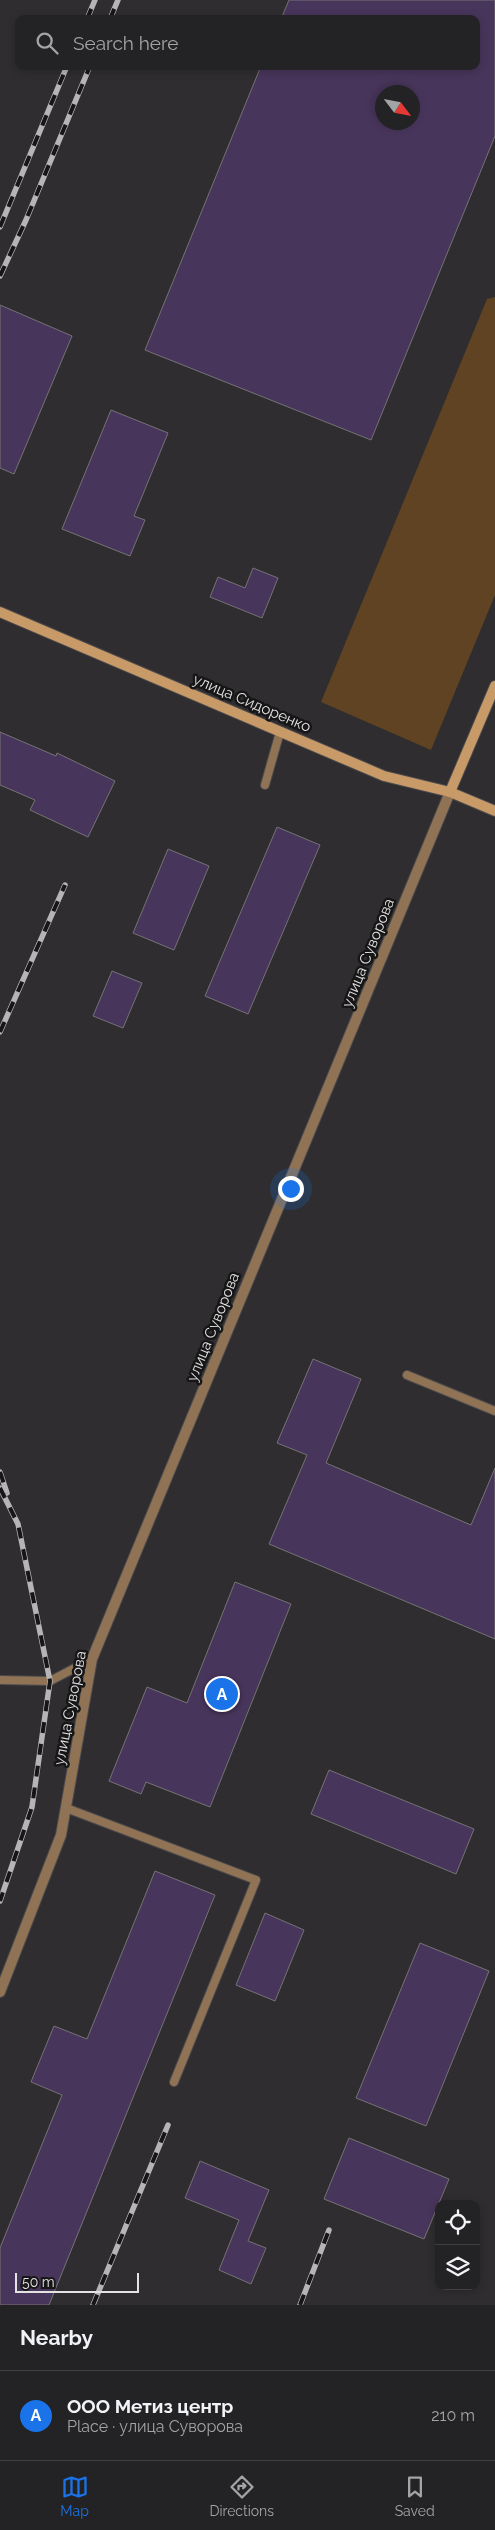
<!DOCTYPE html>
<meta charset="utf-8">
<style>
:root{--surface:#232224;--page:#2f2f31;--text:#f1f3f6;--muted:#a3a4a6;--line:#403f41;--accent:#1a73e8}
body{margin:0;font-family:Raleway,sans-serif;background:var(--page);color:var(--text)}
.controls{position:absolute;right:15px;bottom:15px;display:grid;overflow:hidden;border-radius:10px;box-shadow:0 2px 8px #0003}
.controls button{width:45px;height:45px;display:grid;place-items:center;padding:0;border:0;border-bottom:1px solid var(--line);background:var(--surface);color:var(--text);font:25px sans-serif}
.compass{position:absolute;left:375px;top:85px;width:45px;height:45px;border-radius:50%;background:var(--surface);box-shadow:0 2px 8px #0003;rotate:122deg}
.scale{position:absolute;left:15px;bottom:12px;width:124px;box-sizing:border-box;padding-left:5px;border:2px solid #e4e3e4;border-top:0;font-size:14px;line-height:18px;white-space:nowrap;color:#e4e3e4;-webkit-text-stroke:4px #171617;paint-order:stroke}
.you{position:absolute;left:290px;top:1188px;width:18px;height:18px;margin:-12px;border:4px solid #fff;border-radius:50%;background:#1a73e8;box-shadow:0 0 0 8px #1a73e833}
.badge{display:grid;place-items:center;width:32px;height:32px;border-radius:50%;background:var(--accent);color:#fff;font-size:16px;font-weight:700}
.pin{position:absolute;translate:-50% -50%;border:2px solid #fff;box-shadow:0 1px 5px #0006}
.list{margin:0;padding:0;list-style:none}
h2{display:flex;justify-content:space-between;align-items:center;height:65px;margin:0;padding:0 20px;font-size:21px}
h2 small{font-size:16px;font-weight:400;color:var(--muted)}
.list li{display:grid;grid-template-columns:32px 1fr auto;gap:15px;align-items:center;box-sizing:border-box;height:90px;padding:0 20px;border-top:1px solid var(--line)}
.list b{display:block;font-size:19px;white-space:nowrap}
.list p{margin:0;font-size:16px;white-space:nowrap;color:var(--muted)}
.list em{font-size:16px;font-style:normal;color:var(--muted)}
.icon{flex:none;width:28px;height:28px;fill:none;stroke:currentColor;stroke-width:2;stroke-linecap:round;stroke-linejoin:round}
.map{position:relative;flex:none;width:495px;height:2305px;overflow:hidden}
.search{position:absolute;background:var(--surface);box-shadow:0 2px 8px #0003;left:15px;right:15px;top:15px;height:55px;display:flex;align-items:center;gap:12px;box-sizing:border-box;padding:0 18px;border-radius:10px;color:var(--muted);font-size:19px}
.sheet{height:155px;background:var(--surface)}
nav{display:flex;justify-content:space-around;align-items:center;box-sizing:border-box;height:70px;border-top:1px solid var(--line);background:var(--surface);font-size:14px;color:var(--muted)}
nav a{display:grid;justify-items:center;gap:2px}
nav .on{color:var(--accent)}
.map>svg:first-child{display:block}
</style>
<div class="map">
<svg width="495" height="2305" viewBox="0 0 495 2305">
<rect width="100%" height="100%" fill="#2f2d30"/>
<path fill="#5f4322" d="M495 297V595L431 750 321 702 487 299Z"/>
<g fill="#48355b" stroke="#747375" fill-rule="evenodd">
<path d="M289 0H495V136L371 440 145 350 261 66H476V19H281ZM382 92H412V122H382Z"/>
<path d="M0 305 72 336 14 474 0 468Z"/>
<path d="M111 410 168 433 134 516 145 520 130 556 62 529Z"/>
<path d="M253 568 278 578 262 618 210 597 218 577 245 588Z"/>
<path d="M0 732 56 756 57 753 115 781 88 837 30 810 35 800 0 785Z"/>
<path d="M277 827 320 845 248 1014 205 996Z"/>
<path d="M168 849 209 866 174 950 133 933Z"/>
<path d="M112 971 142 983 123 1028 93 1016Z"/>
<path d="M313 1359 361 1379 326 1463 471 1525 495 1468V1639L269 1544 307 1455 277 1443Z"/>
<path d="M235 1582 291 1604 210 1807 146 1782 141 1794 109 1781 147 1687 187 1703Z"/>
<path d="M329 1770 474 1829 456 1874 311 1814Z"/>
<path d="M155 1871 215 1895 49 2305H0V2248L62 2095 31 2082 54 2026 87 2039Z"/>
<path d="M265 1913 304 1930 275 2001 236 1985Z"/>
<path d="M420 1943 489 1971 426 2126 356 2098Z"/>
<path d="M349 2138 449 2179 424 2239 324 2199Z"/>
<path d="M200 2161 269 2190 248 2241 266 2248 251 2284 219 2270 239 2220 185 2198Z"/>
</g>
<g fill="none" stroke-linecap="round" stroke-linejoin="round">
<defs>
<g id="lane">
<path d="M265 785 280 732"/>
<path d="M407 1375 495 1411"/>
<path d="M0 1680 50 1681 92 1659"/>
<path d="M66 1808 256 1880 174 2082"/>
</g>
<path id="street" d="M0 1992 61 1835 92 1659 450 792"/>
<g id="secondary">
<path d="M0 612 384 776 450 792 495 811"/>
<path d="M450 792 495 686"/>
</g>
</defs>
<use href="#lane" stroke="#4c4a4d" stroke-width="10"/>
<use href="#street" stroke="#4c4a4d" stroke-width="12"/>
<use href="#secondary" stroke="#4c4a4d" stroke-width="12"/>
<use href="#lane" stroke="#907354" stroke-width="8"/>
<use href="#street" stroke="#907354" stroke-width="10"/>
<use href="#secondary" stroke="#c89a67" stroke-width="10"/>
<defs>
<g id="rail">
<path d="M87 19 95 0"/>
<path d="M110 19 118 0"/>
<path d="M0 227 67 66"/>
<path d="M0 276 26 220 90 66"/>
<path d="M0 1032 65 885"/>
<path d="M0 1472 7 1493"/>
<path d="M0 1488 18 1524 50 1681 32 1807 0 1901"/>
<path d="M93 2305 168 2125"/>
<path d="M300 2305 329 2230"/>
</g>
</defs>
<use href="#rail" stroke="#b6b4b6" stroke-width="5.5"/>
<use href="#rail" stroke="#171617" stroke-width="4" stroke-dasharray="11" stroke-linecap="butt"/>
</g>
<g text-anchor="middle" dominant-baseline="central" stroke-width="5" stroke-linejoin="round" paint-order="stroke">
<g font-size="15" fill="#e4e3e4" stroke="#171617">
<text transform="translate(252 703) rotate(23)">улица Сидоренко</text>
<text transform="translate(368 953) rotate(-68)">улица Суворова</text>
<text transform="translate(213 1327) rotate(-68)">улица Суворова</text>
<text transform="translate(70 1708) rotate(-79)">улица Суворова</text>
</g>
</g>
</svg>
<div class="controls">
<button><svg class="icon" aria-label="locate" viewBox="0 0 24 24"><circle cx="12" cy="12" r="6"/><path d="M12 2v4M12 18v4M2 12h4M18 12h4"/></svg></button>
<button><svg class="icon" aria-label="layers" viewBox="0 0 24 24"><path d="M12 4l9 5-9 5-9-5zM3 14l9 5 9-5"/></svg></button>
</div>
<svg class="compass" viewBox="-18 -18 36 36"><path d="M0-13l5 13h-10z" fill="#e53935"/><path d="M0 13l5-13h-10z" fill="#a3a4a6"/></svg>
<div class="scale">50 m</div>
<div class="you"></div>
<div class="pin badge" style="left:222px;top:1694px">A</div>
<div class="search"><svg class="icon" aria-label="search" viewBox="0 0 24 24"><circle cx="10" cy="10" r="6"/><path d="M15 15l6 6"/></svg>Search here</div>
</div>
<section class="sheet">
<h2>Nearby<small></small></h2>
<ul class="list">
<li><span class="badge">A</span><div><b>ООО Метиз центр</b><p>Place · улица Суворова</p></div><em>210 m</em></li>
</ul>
</section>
<nav>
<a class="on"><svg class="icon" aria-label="map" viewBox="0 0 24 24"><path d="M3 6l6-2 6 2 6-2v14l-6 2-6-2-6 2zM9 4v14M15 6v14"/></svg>Map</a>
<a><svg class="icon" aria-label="directions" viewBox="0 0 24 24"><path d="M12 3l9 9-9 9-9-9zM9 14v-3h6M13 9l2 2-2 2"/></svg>Directions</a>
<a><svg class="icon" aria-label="saved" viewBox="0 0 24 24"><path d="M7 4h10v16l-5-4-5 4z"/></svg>Saved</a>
</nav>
